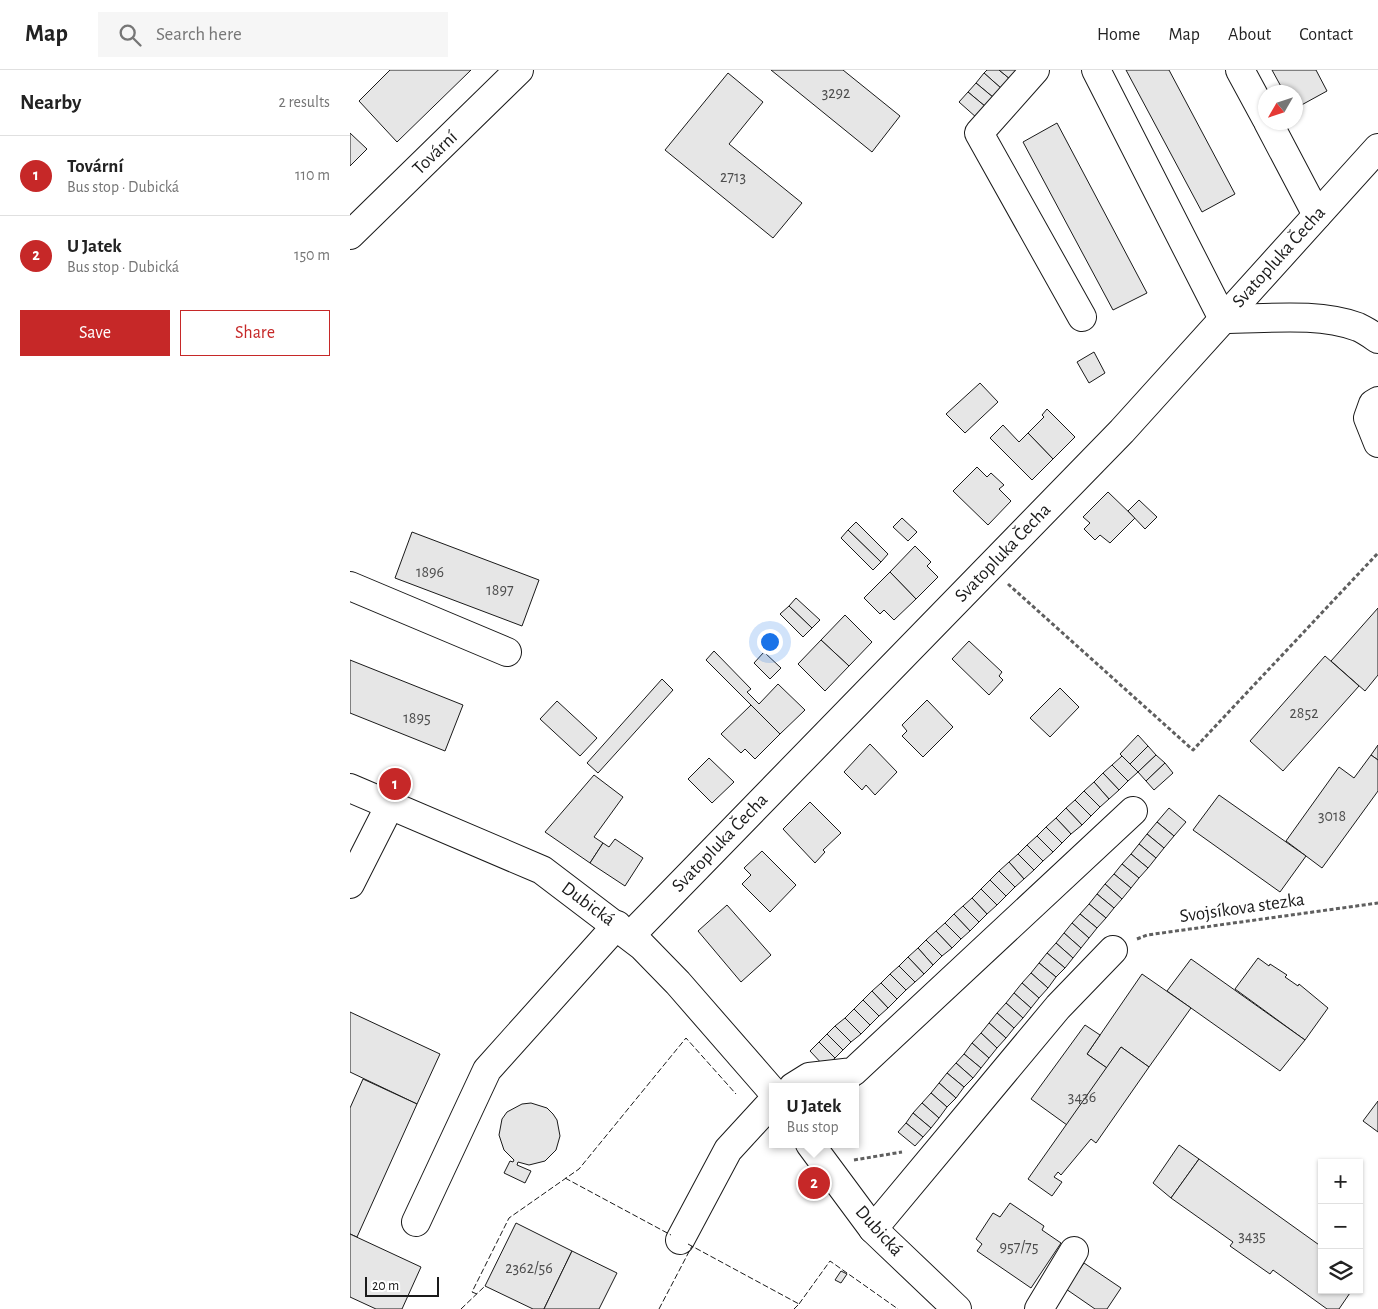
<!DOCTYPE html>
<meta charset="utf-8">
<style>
:root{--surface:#fff;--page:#f6f6f6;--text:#222;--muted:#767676;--line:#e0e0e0;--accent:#c62828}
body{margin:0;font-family:"Alegreya Sans",sans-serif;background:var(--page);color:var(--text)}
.controls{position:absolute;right:15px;bottom:15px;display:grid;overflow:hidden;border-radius:0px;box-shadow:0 1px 4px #0004}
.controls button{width:45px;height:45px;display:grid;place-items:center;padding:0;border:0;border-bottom:1px solid var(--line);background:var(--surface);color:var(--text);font:25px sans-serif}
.compass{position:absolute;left:908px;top:15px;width:45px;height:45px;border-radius:50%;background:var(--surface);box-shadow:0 1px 4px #0004;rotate:231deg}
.scale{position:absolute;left:15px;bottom:12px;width:74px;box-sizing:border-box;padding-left:5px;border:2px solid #1a1a1a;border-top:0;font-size:14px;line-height:18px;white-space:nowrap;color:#1a1a1a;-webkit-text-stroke:4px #fff;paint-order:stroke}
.you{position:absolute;left:419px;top:571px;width:18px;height:18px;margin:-12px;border:4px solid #fff;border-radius:50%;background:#1a73e8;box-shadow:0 0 0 8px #1a73e833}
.badge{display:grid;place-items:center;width:32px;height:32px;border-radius:50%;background:var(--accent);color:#fff;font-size:16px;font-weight:700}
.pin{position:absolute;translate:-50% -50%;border:2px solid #fff;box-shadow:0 1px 5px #0006}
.popup{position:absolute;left:419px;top:1013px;width:90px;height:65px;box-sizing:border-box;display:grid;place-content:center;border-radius:0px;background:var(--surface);filter:drop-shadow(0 1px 4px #0005);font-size:16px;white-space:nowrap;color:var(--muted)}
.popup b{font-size:19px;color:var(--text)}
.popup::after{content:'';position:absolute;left:50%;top:100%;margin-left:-10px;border:10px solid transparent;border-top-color:var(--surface)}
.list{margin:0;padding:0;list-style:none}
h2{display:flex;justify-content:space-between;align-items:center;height:65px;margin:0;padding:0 20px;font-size:21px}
h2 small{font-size:16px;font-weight:400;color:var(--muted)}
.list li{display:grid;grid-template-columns:32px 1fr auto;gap:15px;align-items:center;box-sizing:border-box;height:80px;padding:0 20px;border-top:1px solid var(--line)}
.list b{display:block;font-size:19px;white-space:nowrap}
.list p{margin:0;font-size:16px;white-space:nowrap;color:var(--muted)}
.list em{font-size:16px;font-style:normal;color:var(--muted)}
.actions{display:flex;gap:10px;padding:15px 20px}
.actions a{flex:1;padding:11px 0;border:1px solid var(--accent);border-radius:0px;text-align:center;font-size:18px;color:var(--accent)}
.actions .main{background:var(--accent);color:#fff}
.icon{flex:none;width:28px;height:28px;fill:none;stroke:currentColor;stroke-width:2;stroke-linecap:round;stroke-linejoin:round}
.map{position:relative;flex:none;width:1028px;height:1239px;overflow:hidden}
header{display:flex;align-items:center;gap:30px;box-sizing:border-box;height:70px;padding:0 25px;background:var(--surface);border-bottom:1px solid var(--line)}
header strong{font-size:24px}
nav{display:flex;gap:28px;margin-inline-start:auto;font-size:18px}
.search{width:350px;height:45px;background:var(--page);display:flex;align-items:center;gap:12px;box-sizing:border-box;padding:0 18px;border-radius:0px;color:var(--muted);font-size:19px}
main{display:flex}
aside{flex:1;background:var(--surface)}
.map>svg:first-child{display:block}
</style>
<header>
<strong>Map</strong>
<div class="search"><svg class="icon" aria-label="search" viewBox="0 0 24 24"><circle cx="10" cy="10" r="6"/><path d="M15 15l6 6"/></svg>Search here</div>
<nav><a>Home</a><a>Map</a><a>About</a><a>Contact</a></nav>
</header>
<main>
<aside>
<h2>Nearby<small>2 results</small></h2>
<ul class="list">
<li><span class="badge">1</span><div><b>Tovární</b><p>Bus stop · Dubická</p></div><em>110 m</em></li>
<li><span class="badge">2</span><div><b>U Jatek</b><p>Bus stop · Dubická</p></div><em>150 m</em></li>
</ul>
<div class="actions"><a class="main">Save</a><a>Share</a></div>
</aside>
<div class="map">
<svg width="1028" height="1239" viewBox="0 0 1028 1239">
<rect width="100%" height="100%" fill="#fff"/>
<g fill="#e6e6e6" stroke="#1a1a1a">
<path d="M40 0H121L47 72 9 31Z"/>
<path d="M421 0H493L550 46 522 82Z"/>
<path d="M637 0H649L660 9 652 19 634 3Z"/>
<path d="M649 0H668L660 9Z"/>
<path d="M776 0H819L885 124 852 142Z"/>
<path d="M922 0H966L977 21 946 38V22H934Z"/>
<path d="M378 3 413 32 379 74 452 133 423 168 315 80Z"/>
<path d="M634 3 652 19 644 28 626 13Z"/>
<path d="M626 13 644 28 636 37 618 22Z"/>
<path d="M618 22 636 37 627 48 609 32Z"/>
<path d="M707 53 797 223 763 240 673 72Z"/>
<path d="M0 63 17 79 0 96Z"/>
<path d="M744 282 755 303 739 313 727 292Z"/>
<path d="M630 313 648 332 615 363 596 344Z"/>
<path d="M697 339 725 367 703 389 678 363 694 347 692 345Z"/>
<path d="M653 355 669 372 678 363 703 389 682 410 640 368Z"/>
<path d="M627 397 637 407 641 403 654 415 649 419 661 431 638 455 603 421Z"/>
<path d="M758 422 785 448 760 473 750 465 745 470 734 459 740 453 733 447Z"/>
<path d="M789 430 807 447 795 459 778 441Z"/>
<path d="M552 448 567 462 558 471 543 457Z"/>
<path d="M506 452 538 484 531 492 498 460Z"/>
<path d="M498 460 531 492 523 500 491 468Z"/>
<path d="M62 462 189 510 172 556 45 508Z"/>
<path d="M565 476 581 492 577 496 588 507 566 529 540 502Z"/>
<path d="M540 502 566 529 544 550 534 540 530 544 514 528Z"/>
<path d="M446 528 470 550 462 558 439 536Z"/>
<path d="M439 536 462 558 453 567 430 544Z"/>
<path d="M1028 538V605L1015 621 981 591Z"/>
<path d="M495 545 522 572 499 596 471 570Z"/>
<path d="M471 570 499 596 475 621 448 594Z"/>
<path d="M619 571 652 602 649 606 653 610 639 625 602 589Z"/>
<path d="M364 581 401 619 397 622 409 634 428 614 455 640 430 664 356 590Z"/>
<path d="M414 582 431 598 420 609 404 593Z"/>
<path d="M975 586 1009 616 933 701 900 671Z"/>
<path d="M0 590 113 635 95 681 0 643Z"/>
<path d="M312 609 323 620 248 703 237 693Z"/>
<path d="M710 618 729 637 700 667 680 648Z"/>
<path d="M577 630 603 657 573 687 552 666 557 661 552 655Z"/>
<path d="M207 631 247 668 230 686 190 649Z"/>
<path d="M401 635 430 664 405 689 395 679 391 683 371 664Z"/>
<path d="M788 665 798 676 780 694 770 684Z"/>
<path d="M520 674 547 702 525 725 516 715 512 720 494 702Z"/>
<path d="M1028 675V690L1021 685Z"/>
<path d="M798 676 806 685 788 702 780 694Z"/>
<path d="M806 685 815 693 796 711 788 702Z"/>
<path d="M1021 685 1028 690V721L972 798 936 771 989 697 1004 708Z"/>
<path d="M772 686 788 702 778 711 762 695Z"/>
<path d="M359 688 384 712 362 733 338 709Z"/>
<path d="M815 693 823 703 804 720 796 711Z"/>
<path d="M762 695 778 711 769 720 753 703Z"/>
<path d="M753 703 769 720 759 729 744 712Z"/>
<path d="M244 705 273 727 244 767 253 773 240 793 195 762Z"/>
<path d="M744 712 759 729 750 737 734 721Z"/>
<path d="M734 721 750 737 741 746 725 730Z"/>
<path d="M869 725 956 786 930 822 843 760Z"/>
<path d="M725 730 741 746 732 755 716 738Z"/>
<path d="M460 732 491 763 473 780 475 782 465 793 433 759Z"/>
<path d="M716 738 732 755 721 764 706 748Z"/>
<path d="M819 738 836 752 824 766 807 752Z"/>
<path d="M706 748 721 764 712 773 696 757Z"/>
<path d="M807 752 824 766 814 778 797 764Z"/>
<path d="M696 757 712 773 703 782 687 766Z"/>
<path d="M797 764 814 778 806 788 789 774Z"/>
<path d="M687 766 703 782 693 791 677 775Z"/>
<path d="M265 769 293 788 275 816 240 793 253 773 259 777Z"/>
<path d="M789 774 806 788 798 798 781 784Z"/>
<path d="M677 775 693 791 684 800 668 784Z"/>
<path d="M412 781 446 815 420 842 392 814 401 805 394 798Z"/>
<path d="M668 784 684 800 674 809 659 792Z"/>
<path d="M781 784 798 798 789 808 772 794Z"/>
<path d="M659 792 674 809 665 817 649 801Z"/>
<path d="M772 794 789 808 781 818 764 804Z"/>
<path d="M649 801 665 817 656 826 640 810Z"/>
<path d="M764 804 781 818 772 829 755 814Z"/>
<path d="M640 810 656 826 647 835 631 819Z"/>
<path d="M755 814 772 829 764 838 747 824Z"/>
<path d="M631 819 647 835 637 844 622 828Z"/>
<path d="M747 824 764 838 756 848 739 834Z"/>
<path d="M622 828 637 844 629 852 613 836Z"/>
<path d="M739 834 756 848 747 858 730 844Z"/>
<path d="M377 835 421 885 391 912 348 861Z"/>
<path d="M613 836 629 852 620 861 604 844Z"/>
<path d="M604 844 620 861 611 869 595 853Z"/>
<path d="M730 844 747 858 739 868 722 853Z"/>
<path d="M595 853 611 869 602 878 586 861Z"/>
<path d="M722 853 739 868 731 878 714 863Z"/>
<path d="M586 861 602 878 592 886 576 870Z"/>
<path d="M714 863 731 878 723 888 706 873Z"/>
<path d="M576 870 592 886 583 895 568 878Z"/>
<path d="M706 873 723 888 715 898 697 883Z"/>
<path d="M568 878 583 895 574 904 558 887Z"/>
<path d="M697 883 715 898 706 907 689 893Z"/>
<path d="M558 887 574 904 565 912 549 896Z"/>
<path d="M908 888 919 896 920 894 937 905 935 907 948 916 949 914 978 938 955 970 885 919Z"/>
<path d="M841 889 955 970 930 1001 817 921Z"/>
<path d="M689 893 706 907 698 918 681 903Z"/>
<path d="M549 896 565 912 556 920 540 904Z"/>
<path d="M681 903 698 918 689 928 672 913Z"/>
<path d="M540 904 556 920 547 929 531 913Z"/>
<path d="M792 904 841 938 799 997 771 977 757 998 737 984Z"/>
<path d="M531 913 547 929 538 938 522 921Z"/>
<path d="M672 913 689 928 681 938 664 923Z"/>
<path d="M522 921 538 938 529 946 513 930Z"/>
<path d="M664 923 681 938 673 948 656 933Z"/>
<path d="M513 930 529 946 520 955 504 939Z"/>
<path d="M656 933 673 948 664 958 647 943Z"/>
<path d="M504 939 520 955 511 964 495 948Z"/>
<path d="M0 942 90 984 67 1034 0 1002Z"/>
<path d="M647 943 664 958 656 968 639 953Z"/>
<path d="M495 948 511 964 501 972 485 956Z"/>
<path d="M639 953 656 968 647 978 631 963Z"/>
<path d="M735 955 750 965 737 984 757 998 717 1055 681 1029Z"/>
<path d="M485 956 501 972 493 980 477 964Z"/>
<path d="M631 963 647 978 639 988 622 973Z"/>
<path d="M477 964 493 980 485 988 469 972Z"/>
<path d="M469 972 485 988 475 997 460 981Z"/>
<path d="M622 973 639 988 631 998 614 984Z"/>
<path d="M771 977 799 997 746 1073 741 1069 711 1105 708 1102 704 1107 712 1112 702 1126 678 1109Z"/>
<path d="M614 984 631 998 623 1008 606 993Z"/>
<path d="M606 993 623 1008 614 1017 597 1003Z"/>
<path d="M597 1003 614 1017 606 1028 589 1013Z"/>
<path d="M13 1009 67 1034 7 1167 0 1164V1038Z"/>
<path d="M589 1013 606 1028 597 1037 581 1023Z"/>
<path d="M581 1023 597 1037 589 1048 572 1033Z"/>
<path d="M1028 1031V1062L1013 1051Z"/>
<path d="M181 1033 197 1038 203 1044 207 1050 210 1066 206 1080 195 1091 179 1095 168 1092 167 1095 181 1101 175 1113 154 1103 160 1091 163 1092 164 1090 154 1080 149 1065 152 1049 157 1042 172 1034Z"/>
<path d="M572 1033 589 1048 581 1058 563 1043Z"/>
<path d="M563 1043 581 1058 573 1067 556 1053Z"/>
<path d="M556 1053 573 1067 565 1076 548 1062Z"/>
<path d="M829 1075 849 1089 821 1128 803 1113Z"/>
<path d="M849 1089 972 1177V1220H1002L989 1239H977L923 1200 920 1204 880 1176 883 1172 821 1128Z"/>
<path d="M660 1133 694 1156 692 1160 711 1173 681 1218 627 1181 632 1174 626 1169 643 1143 650 1147Z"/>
<path d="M166 1153 222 1181 194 1239H183L135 1216Z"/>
<path d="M0 1164 71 1197 52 1239H26L0 1227Z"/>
<path d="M222 1181 267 1203 249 1239H194Z"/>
<path d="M734 1193 771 1218 757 1239H745L716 1219Z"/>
<path d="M491 1201 497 1204 491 1213 485 1210Z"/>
</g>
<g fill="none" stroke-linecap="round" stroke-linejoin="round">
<defs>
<g id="minor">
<path d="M685 0 629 63 732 247"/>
<path d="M746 0 873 249C916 249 967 242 1008 257 1015 260 1022 265 1028 269"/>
<path d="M890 0 916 48"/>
<path d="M918 52 967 145"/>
<path d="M0 165 169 0"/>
<path d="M1028 331 1023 334 1018 348 1028 373"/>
<path d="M0 516 157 582"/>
<path d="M0 718 192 800 292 876 328 913 423 1022"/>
<path d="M0 814 40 735"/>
<path d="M281 865 772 361 1028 78"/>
<path d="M443 1017 459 1007 503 1002 783 741"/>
<path d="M460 1074 523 1159 607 1239"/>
<path d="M66 1152 137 1000 267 855"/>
<path d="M523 1159 708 937 763 880"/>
<path d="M330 1170 378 1080 423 1031"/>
<path d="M689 1239 724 1181"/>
</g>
</defs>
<use href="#minor" stroke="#1a1a1a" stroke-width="30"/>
<g stroke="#5f5f5f" stroke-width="3" stroke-dasharray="4 2.5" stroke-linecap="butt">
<path d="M658 514 843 680 1028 483"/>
<path d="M787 869 797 865 1028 833"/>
<path d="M504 1090 552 1082"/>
</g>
<use href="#minor" stroke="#fff" stroke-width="28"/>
<g stroke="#1a1a1a" stroke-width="1" stroke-dasharray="6 2.5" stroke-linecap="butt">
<path d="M215 1108 321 1165"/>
<path d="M338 1174 449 1234 444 1239"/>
<path d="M127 1224 122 1222 159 1148 229 1099 336 968 386 1024"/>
<path d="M449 1234 480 1191 548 1239"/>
<path d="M111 1239 135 1216"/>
<path d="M309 1239 342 1176"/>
</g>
</g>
<g text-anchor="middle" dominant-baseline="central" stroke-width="4" stroke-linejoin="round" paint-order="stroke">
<g font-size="16" fill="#4d4d4d">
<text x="486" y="23">3292</text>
<text x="383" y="107">2713</text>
<text x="80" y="502">1896</text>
<text x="150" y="520">1897</text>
<text x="954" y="643">2852</text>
<text x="67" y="648">1895</text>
<text x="982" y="746">3018</text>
<text x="732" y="1027">3436</text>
<text x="902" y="1166">3435</text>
<text x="669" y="1177">957/75</text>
<text x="179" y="1198">2362/56</text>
</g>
<g font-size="19" fill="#1a1a1a" stroke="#fff">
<text transform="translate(85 83) rotate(-44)">Tovární</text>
<text transform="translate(929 187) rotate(-48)">Svatopluka Čecha</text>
<text transform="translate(653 483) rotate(-46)">Svatopluka Čecha</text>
<text transform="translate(370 773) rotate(-46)">Svatopluka Čecha</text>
<text transform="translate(238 834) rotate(36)">Dubická</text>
<text transform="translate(892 838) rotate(-8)">Svojsíkova stezka</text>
<text transform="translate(529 1161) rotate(48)">Dubická</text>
</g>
</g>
</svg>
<div class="controls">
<button>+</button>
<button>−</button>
<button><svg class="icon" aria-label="layers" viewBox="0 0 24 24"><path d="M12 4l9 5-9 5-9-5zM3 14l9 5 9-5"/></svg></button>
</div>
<svg class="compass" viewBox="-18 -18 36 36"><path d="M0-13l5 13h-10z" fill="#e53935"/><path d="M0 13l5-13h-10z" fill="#767676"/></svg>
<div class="scale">20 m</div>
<div class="you"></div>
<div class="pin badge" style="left:45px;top:714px">1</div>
<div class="pin badge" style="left:464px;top:1113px">2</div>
<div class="popup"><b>U Jatek</b>Bus stop</div>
</div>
</main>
